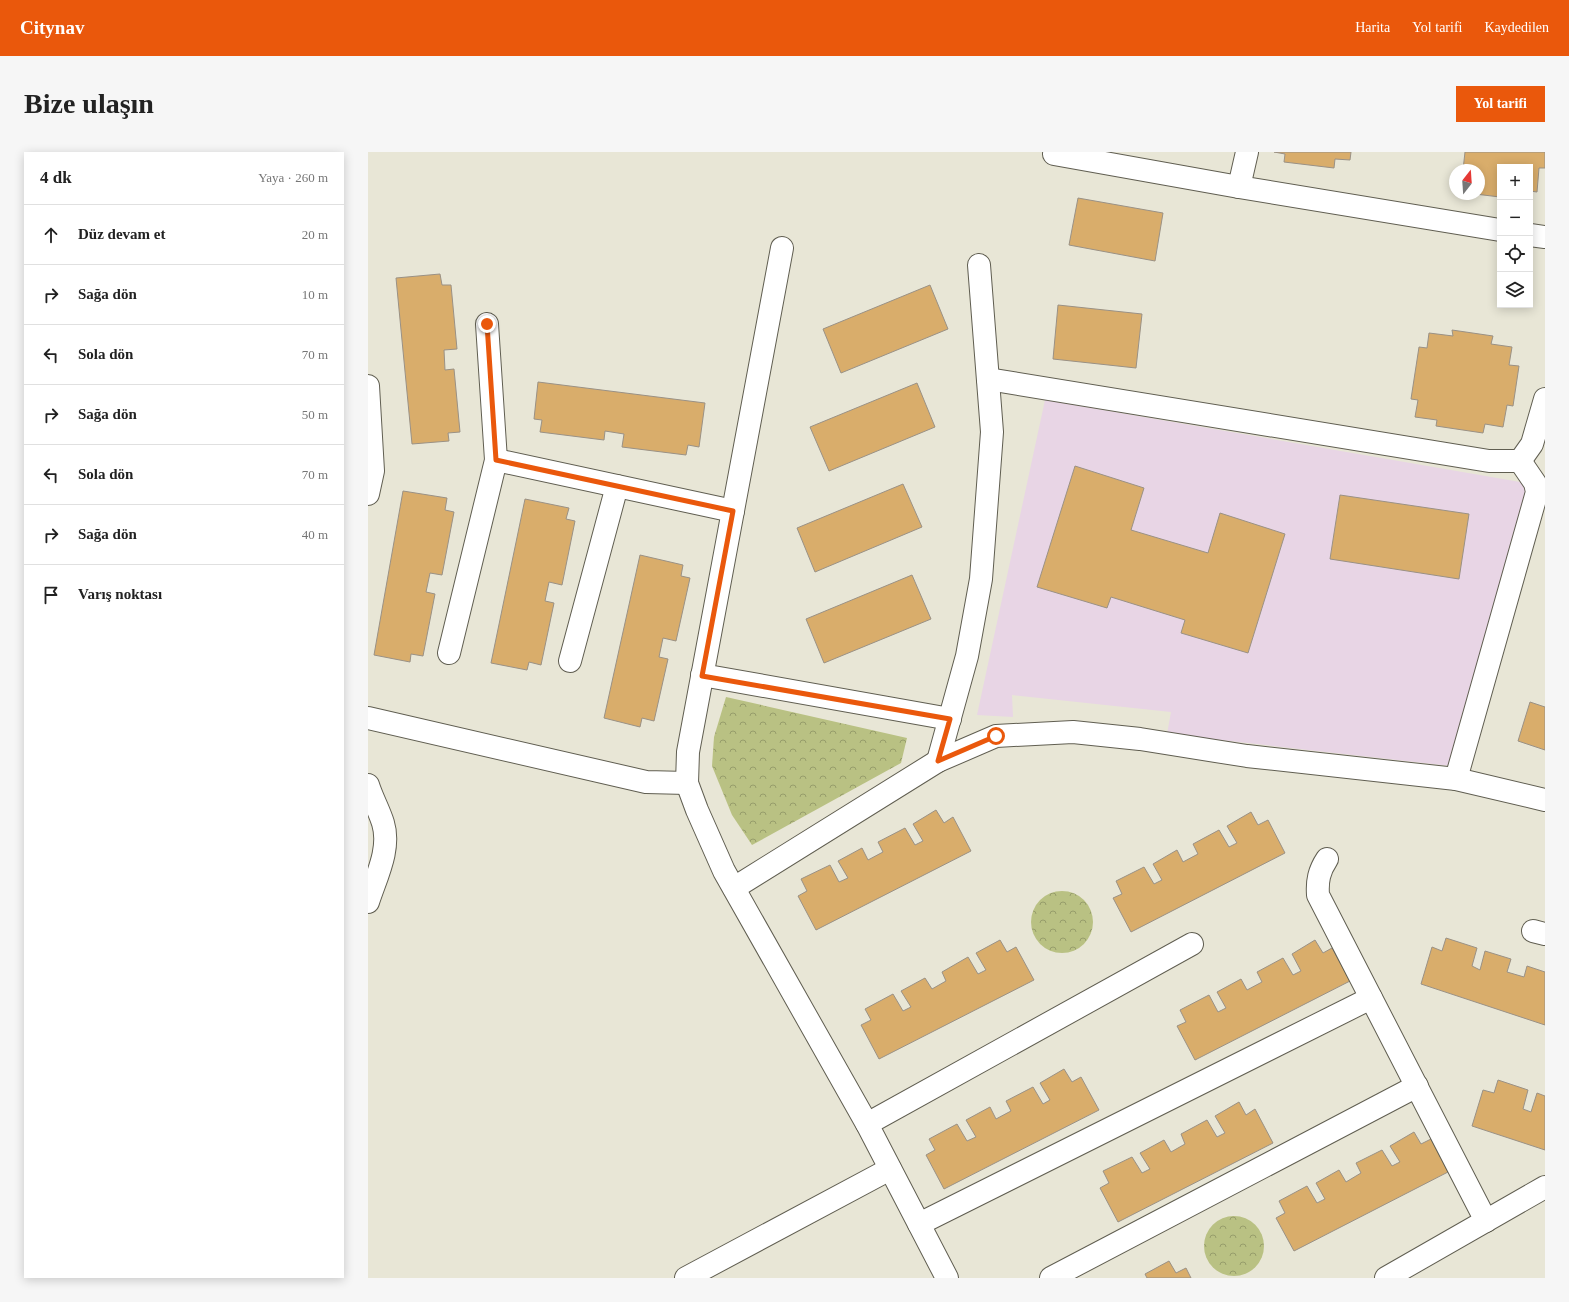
<!DOCTYPE html>
<html lang="tr">
<meta charset="utf-8">
<style>
:root{--surface:#fff;--page:#f6f6f6;--text:#222;--muted:#767676;--line:#e0e0e0;--accent:#ea580c}
body{margin:0;font-family:Georgia,serif;background:var(--page);color:var(--text)}
.controls{position:absolute;right:12px;top:12px;display:grid;overflow:hidden;border-radius:0px;box-shadow:0 2px 10px #0003}
.controls button{width:36px;height:36px;display:grid;place-items:center;padding:0;border:0;border-bottom:1px solid var(--line);background:var(--surface);color:var(--text);font:20px sans-serif}
.compass{position:absolute;left:1081px;top:12px;width:36px;height:36px;border-radius:50%;background:var(--surface);box-shadow:0 2px 10px #0003;rotate:17deg}
.stop{position:absolute;width:12px;height:12px;margin:-9px;border:3px solid #ea580c;border-radius:50%;background:#fff}
.stop.end{background:#ea580c;border-color:#fff;box-shadow:0 1px 4px #0008}
.list{margin:0;padding:0;list-style:none}
h2{display:flex;justify-content:space-between;align-items:center;height:52px;margin:0;padding:0 16px;font-size:17px}
h2 small{font-size:13px;font-weight:400;color:var(--muted)}
.list li{display:grid;grid-template-columns:26px 1fr auto;gap:12px;align-items:center;box-sizing:border-box;height:60px;padding:0 16px;border-top:1px solid var(--line)}
.list b{display:block;font-size:15px;white-space:nowrap}
.list em{font-size:13px;font-style:normal;color:var(--muted)}
.icon{flex:none;width:22px;height:22px;fill:none;stroke:currentColor;stroke-width:2;stroke-linecap:round;stroke-linejoin:round}
.map{position:relative;flex:none;width:1177px;height:1126px;overflow:hidden;border-radius:0px}
header{display:flex;align-items:center;gap:24px;box-sizing:border-box;height:56px;padding:0 20px;background:var(--accent);color:#fff}
header strong{font-size:19px}
nav{display:flex;gap:22px;margin-inline-start:auto;font-size:14px}
.intro{display:flex;align-items:center;justify-content:space-between;box-sizing:border-box;height:96px;padding:0 24px}
h1{margin:0;font-size:28px}
.button{padding:10px 18px;border-radius:0px;background:var(--accent);color:#fff;font-size:14px;font-weight:700}
main{display:flex;gap:24px;padding:0 24px}
aside{flex:1;background:var(--surface);border-radius:0px;box-shadow:0 2px 10px #0003}
.map>svg:first-child{display:block}
</style>
<header>
<strong>Citynav</strong>
<nav><a>Harita</a><a>Yol tarifi</a><a>Kaydedilen</a></nav>
</header>
<div class="intro"><h1>Bize ulaşın</h1><a class="button">Yol tarifi</a></div>
<main>
<aside>
<h2>4 dk<small>Yaya · 260 m</small></h2>
<ul class="list">
<li><svg class="icon" aria-label="ahead" viewBox="0 0 24 24"><path d="M12 20V5M6 11l6-6 6 6"/></svg><div><b>Düz devam et</b></div><em>20 m</em></li>
<li><svg class="icon" aria-label="right" viewBox="0 0 24 24"><path d="M7 20v-9h11M14 6l5 5-5 5"/></svg><div><b>Sağa dön</b></div><em>10 m</em></li>
<li><svg class="icon" aria-label="left" viewBox="0 0 24 24"><path d="M17 20v-9H6M10 6l-5 5 5 5"/></svg><div><b>Sola dön</b></div><em>70 m</em></li>
<li><svg class="icon" aria-label="right" viewBox="0 0 24 24"><path d="M7 20v-9h11M14 6l5 5-5 5"/></svg><div><b>Sağa dön</b></div><em>50 m</em></li>
<li><svg class="icon" aria-label="left" viewBox="0 0 24 24"><path d="M17 20v-9H6M10 6l-5 5 5 5"/></svg><div><b>Sola dön</b></div><em>70 m</em></li>
<li><svg class="icon" aria-label="right" viewBox="0 0 24 24"><path d="M7 20v-9h11M14 6l5 5-5 5"/></svg><div><b>Sağa dön</b></div><em>40 m</em></li>
<li><svg class="icon" aria-label="arrive" viewBox="0 0 24 24"><path d="M6 21V4h12l-3 4 3 4H6"/></svg><div><b>Varış noktası</b></div></li>
</ul>
</aside>
<div class="map">
<svg width="1177" height="1126" viewBox="0 0 1177 1126">
<defs>
<pattern id="park-crowns" width="20" height="18" patternUnits="userSpaceOnUse"><rect width="20" height="18" fill="#b9c183"/><path d="M2 6a3 3 0 1 1 6 0M12 15a3 3 0 1 1 6 0" fill="none" stroke="#979d6b"/></pattern>
</defs>
<rect width="100%" height="100%" fill="#e8e6d6"/>
<path fill="#e8d5e5" d="M677 248 1176 334 1091 615 799 582 803 560 644 543 645 565 609 563Z"/>
<g fill="url(#park-crowns)">
<path d="M358 545 539 586 533 611 384 693 364 663 344 614 346 585Z"/>
<circle cx="694" cy="770" r="31"/>
<circle cx="866" cy="1094" r="30"/>
</g>
<g fill="#d9ad6b" stroke="#9a9185">
<path d="M906 0H983L982 8 967 7 966 16 916 10 917 2Z"/>
<path d="M1097 0H1177V16H1171L1169 40 1162 39V15H1132V45L1107 42H1111V18H1095Z"/>
<path d="M710 46 795 61 787 109 701 93Z"/>
<path d="M72 122 74 133H83L89 197 76 198 77 218 86 217 92 280 80 281 81 289 44 292 28 126Z"/>
<path d="M562 133 580 177 473 221 455 177Z"/>
<path d="M690 153 774 162 768 216 685 207Z"/>
<path d="M1084 178 1125 184 1123 192 1144 195 1141 213 1151 214 1145 254 1139 253 1135 275 1117 272 1115 281 1068 274 1069 268 1047 265 1050 248 1043 247 1051 195 1059 196 1061 181 1085 184Z"/>
<path d="M170 230 337 251 331 295 320 293 318 303 254 295 256 282 237 279 236 288 172 280 174 268 166 267Z"/>
<path d="M549 231 567 275 461 319 442 275Z"/>
<path d="M707 314 776 336 763 378 840 401 852 361 917 382 880 501 813 481 817 468 743 445 739 456 669 435Z"/>
<path d="M535 332 554 375 447 420 429 376Z"/>
<path d="M35 339 79 346 77 358 86 360 74 423 62 421 58 440 67 442 55 504 43 502 42 510 6 503Z"/>
<path d="M972 343 1101 362 1091 427 962 407Z"/>
<path d="M157 347 201 356 198 367 207 369 194 433 181 430 177 449 186 451 173 513 161 510 159 518 123 511Z"/>
<path d="M272 403 315 413 313 424 322 426 308 489 295 486 291 505 300 507 286 569 274 566 272 575 236 566Z"/>
<path d="M544 423 563 467 456 511 438 467Z"/>
<path d="M1162 550 1177 555V598L1150 589Z"/>
<path d="M568 658 576 671 585 665 603 699 448 778 430 744 439 739 433 727 462 713 471 730 480 726 470 709 494 696 500 708 515 700 510 690 537 676 547 693 555 689 545 672Z"/>
<path d="M883 660 890 673 900 668 917 701 763 780 745 746 754 742 748 729 776 715 786 732 794 728 785 712 809 698 815 710 830 702 825 692 851 678 861 695 869 691 859 674Z"/>
<path d="M1078 786 1109 796 1104 814 1112 818 1117 799 1143 807 1139 820 1156 825 1159 814 1177 820V873L1053 832 1064 795 1074 799Z"/>
<path d="M632 788 639 800 648 795 666 828 511 907 493 873 503 868 497 857 525 842 535 859 543 855 533 839 557 826 564 837 578 829 574 820 600 805 610 822 618 818 608 801Z"/>
<path d="M947 788 955 801 964 796 982 829 827 908 809 874 818 870 812 858 841 843 850 860 858 856 849 840 873 827 879 838 894 830 889 820 915 806 925 823 933 819 924 802Z"/>
<path d="M696 917 704 930 713 925 731 958 576 1037 558 1003 567 998 561 987 589 972 599 989 608 985 598 968 622 955 628 967 643 959 638 949 665 935 675 952 682 948 672 931Z"/>
<path d="M1130 928 1160 938 1155 957 1163 960 1169 941 1177 944V998L1104 974 1115 938 1126 941Z"/>
<path d="M871 950 878 963 887 957 905 991 750 1070 732 1036 741 1031 735 1019 764 1005 774 1021 782 1017 772 1001 796 988 803 1000 817 992 813 982 839 968 849 985 857 981 847 964Z"/>
<path d="M1046 980 1053 992 1063 987 1080 1020 926 1099 908 1066 917 1061 911 1049 939 1034 949 1051 957 1047 948 1031 971 1018 978 1030 993 1021 988 1011 1014 998 1024 1014 1032 1010 1022 994Z"/>
<path d="M801 1109 808 1121 818 1116 823 1126H779L777 1122Z"/>
</g>
<g fill="none" stroke-linecap="round" stroke-linejoin="round">
<defs>
<g id="minor">
<path d="M686 2 871 35 1132 78"/>
<path d="M871 35 879 0"/>
<path d="M1162 83 1177 85"/>
<path d="M414 96 320 600 319 631 329 658 356 719 499 972 579 1126"/>
<path d="M620 227 1121 309H1152L1164 292 1177 247"/>
<path d="M0 234 5 319 0 342"/>
<path d="M128 308 365 359"/>
<path d="M81 501 128 308 119 172"/>
<path d="M202 509 249 334"/>
<path d="M334 523 582 567"/>
<path d="M0 566 278 630 319 631"/>
<path d="M570 609 599 504 613 427 624 280 611 113"/>
<path d="M1088 627 1169 340 1167 331 1152 309"/>
<path d="M0 633C4 646 11 658 15 671 23 697 8 725 0 750"/>
<path d="M959 707C951 719 949 729 950 743L1118 1069"/>
<path d="M366 736 570 609 628 584 705 580 772 587 879 604 1088 627 1177 648"/>
<path d="M1165 779 1177 782"/>
<path d="M499 972 824 792"/>
<path d="M551 1072 1003 846"/>
<path d="M318 1126 522 1017"/>
<path d="M683 1126 1049 934"/>
<path d="M1018 1126 1177 1035"/>
</g>
</defs>
<use href="#minor" stroke="#605e51" stroke-width="24"/>
<use href="#minor" stroke="#fff" stroke-width="22"/>
</g>
<g fill="none" stroke-linecap="round" stroke-linejoin="round">
<path stroke="#ea580c" stroke-width="5" d="M119 172 128 308 365 359 334 524 582 567 570 609 628 584"/>
</g>
</svg>
<div class="controls">
<button>+</button>
<button>−</button>
<button><svg class="icon" aria-label="locate" viewBox="0 0 24 24"><circle cx="12" cy="12" r="6"/><path d="M12 2v4M12 18v4M2 12h4M18 12h4"/></svg></button>
<button><svg class="icon" aria-label="layers" viewBox="0 0 24 24"><path d="M12 4l9 5-9 5-9-5zM3 14l9 5 9-5"/></svg></button>
</div>
<svg class="compass" viewBox="-18 -18 36 36"><path d="M0-13l5 13h-10z" fill="#e53935"/><path d="M0 13l5-13h-10z" fill="#767676"/></svg>
<div class="stop" style="left:628px;top:584px"></div>
<div class="stop end" style="left:119px;top:172px"></div>
</div>
</main>
